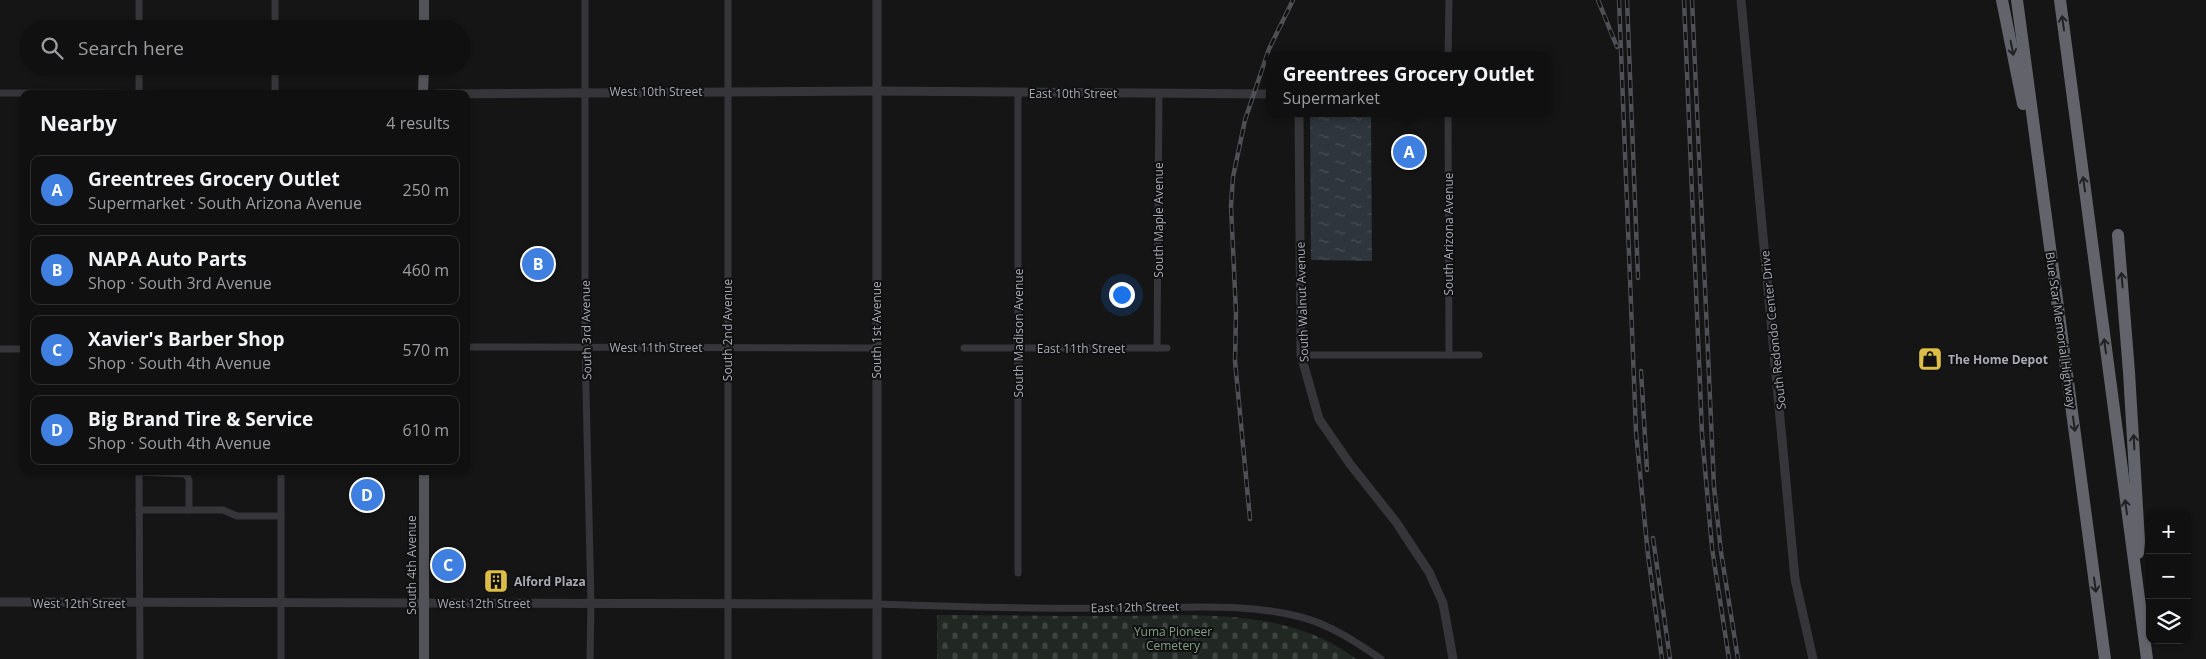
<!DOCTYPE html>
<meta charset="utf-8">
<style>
:root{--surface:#101010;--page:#191919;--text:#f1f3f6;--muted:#9c9d9f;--line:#303030;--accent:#b45309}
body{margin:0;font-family:"Open Sans",sans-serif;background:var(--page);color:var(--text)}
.controls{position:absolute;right:15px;bottom:15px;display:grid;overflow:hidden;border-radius:10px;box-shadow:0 1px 4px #0004}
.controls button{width:45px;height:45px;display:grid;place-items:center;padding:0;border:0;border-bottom:1px solid var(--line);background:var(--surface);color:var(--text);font:25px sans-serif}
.you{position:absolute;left:1121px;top:294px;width:18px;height:18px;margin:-12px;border:4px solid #fff;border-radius:50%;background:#1a73e8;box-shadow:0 0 0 8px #1a73e833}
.badge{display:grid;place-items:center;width:32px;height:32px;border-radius:50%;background:var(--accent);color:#fff;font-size:16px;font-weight:700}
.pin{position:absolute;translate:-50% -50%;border:2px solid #fff;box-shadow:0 1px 5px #0006}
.popup{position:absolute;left:1266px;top:52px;width:285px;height:65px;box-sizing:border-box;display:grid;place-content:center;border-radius:10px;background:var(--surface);filter:drop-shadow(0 1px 4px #0005);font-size:16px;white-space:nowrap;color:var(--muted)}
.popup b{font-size:19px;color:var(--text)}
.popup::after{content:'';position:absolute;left:50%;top:100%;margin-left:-10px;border:10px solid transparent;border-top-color:var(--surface)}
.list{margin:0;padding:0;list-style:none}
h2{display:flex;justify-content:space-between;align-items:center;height:65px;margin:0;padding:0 20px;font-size:21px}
h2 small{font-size:16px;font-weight:400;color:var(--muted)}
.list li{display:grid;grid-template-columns:32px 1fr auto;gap:15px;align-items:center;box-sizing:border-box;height:70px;margin:0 10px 10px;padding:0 10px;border:1px solid var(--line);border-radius:10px}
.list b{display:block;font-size:19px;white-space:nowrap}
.list p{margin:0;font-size:16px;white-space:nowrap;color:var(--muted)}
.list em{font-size:16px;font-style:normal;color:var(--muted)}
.icon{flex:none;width:28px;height:28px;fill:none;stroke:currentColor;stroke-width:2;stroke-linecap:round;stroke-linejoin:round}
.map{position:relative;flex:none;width:2206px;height:659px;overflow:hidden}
.search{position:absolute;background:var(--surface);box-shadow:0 1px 4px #0004;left:20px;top:20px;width:450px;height:55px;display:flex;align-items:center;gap:12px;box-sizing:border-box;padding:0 18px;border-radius:28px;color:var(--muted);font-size:19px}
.panel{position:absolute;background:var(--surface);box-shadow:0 1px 4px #0004;left:20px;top:90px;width:450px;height:385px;border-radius:10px}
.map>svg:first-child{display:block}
</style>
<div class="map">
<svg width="2206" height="659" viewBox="0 0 2206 659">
<defs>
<pattern id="cemetery-stones" width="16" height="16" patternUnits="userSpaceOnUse" patternTransform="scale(1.25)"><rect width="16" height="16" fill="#212823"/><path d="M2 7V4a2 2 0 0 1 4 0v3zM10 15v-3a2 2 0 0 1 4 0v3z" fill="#3e4441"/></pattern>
<pattern id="water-ripples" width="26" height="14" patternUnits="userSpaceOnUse" patternTransform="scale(1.25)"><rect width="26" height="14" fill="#2f353d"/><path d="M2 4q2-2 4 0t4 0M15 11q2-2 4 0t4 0" fill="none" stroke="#4a5057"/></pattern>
</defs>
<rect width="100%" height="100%" fill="#151516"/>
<path fill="url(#cemetery-stones)" d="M937 615C995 615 1053 616 1111 616 1192 616 1287 606 1356 659H937Z"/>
<path fill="url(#water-ripples)" d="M1310 113H1371L1372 261 1311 260Z"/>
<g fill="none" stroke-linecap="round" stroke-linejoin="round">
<g stroke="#36363a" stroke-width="7">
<path d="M139 0V29"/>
<path d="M275 0V29"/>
<path d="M585 0V347L591 603 590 659"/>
<path d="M728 0V659"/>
<path d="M1448 56 1449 0"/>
<path d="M139 66V94"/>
<path d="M275 66V94"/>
<path d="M0 93 345 94"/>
<path d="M1018 93V573"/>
<path d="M1448 113 1449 355"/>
<path d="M466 347 875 348"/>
<path d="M964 348H1167"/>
<path d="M1157 348 1159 93"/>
<path d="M0 349H24"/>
<path d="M1301 355H1479"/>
<path d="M139 471 140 659"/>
<path d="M139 472 186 474 189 480V510"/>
<path d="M139 510H223L237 516H281"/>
<path d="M877 604C959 607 1041 609 1124 608 1182 608 1244 602 1301 617 1331 625 1356 642 1381 659"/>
<path d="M281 659V471"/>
</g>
<g stroke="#36363a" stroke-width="9">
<path d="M877 0V659"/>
<path d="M1741 0 1795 579 1813 659"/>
<path d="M436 94 876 91 1270 94"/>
<path d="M1299 113 1301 355 1319 419 1350 464 1396 522 1429 572 1443 603 1453 659"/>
<path d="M0 602 877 604"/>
</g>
<g stroke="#525359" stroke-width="10">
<path d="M424 29V0"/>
<path d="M423 94 424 66"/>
<path d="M424 471V659"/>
</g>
<g stroke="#63646b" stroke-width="12">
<path d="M2002 0 2023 104"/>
<path d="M2017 0 2105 659"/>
<path d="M2060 0 2147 659"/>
<path d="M2118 235 2129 372 2139 541 2138 553"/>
</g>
<defs>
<g id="rail">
<path d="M1598 0 1617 47"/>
<path d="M1619 0 1636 432 1648 555 1662 659"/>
<path d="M1627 0 1638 278"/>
<path d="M1684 0 1702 434 1712 548 1729 659"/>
<path d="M1692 0 1714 487 1721 552 1738 659"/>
<path d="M1641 371 1647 470"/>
<path d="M1250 519 1235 361 1236 313 1231 206 1233 177 1245 120 1269 49 1293 0"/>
<path d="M1653 538 1670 659"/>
</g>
</defs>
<use href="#rail" stroke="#4f5055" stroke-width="4.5"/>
<use href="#rail" stroke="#101011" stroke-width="2.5" stroke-dasharray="8" stroke-linecap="butt"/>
</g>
<defs><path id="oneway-shaft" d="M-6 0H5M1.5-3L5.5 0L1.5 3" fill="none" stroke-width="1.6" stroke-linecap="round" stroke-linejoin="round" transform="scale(1.25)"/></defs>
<g stroke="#212123">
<use href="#oneway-shaft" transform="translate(2063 23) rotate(-98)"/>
<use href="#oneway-shaft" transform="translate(2012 48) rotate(79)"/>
<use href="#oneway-shaft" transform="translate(2084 184) rotate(-98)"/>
<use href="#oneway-shaft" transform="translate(2122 280) rotate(-95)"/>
<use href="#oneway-shaft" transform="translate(2105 346) rotate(-98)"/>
<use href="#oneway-shaft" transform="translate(2074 424) rotate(82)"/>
<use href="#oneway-shaft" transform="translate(2134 442) rotate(-93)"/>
<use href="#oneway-shaft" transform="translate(2126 507) rotate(-98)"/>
<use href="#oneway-shaft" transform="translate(2095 585) rotate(82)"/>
</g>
<defs>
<symbol id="shop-square" viewBox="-11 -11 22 22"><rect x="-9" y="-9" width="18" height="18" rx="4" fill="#dbbd47" stroke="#101011"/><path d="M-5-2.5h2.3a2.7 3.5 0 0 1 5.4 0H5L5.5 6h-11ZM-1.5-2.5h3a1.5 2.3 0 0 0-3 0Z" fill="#111"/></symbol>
<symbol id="building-square" viewBox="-11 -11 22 22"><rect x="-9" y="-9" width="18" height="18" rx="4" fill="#dbbd47" stroke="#101011"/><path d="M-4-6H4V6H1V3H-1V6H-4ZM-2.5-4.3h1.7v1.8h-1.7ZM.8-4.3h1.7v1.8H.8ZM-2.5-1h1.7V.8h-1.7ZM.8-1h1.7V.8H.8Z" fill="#111"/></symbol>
</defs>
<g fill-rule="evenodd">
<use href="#shop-square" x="1916" y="345" width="28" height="28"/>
<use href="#building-square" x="482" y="567" width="28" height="28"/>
</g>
<g text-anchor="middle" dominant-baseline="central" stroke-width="4" stroke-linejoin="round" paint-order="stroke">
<g font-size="12" fill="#a8aab4" stroke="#101011">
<text x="656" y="91">West 10th Street</text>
<text x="1073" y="93">East 10th Street</text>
<text transform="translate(1158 220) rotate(-90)">South Maple Avenue</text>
<text transform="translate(1448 234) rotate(-90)">South Arizona Avenue</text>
<text transform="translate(1302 302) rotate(-92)">South Walnut Avenue</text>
<text transform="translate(586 330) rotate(-91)">South 3rd Avenue</text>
<text transform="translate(727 330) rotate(-90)">South 2nd Avenue</text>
<text transform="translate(876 330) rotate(-90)">South 1st Avenue</text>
<text transform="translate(1773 330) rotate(-96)">South Redondo Center Drive</text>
<text transform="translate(2061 330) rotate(82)">Blue Star Memorial Highway</text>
<text transform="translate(1018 333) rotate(-90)">South Madison Avenue</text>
<text x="656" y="347">West 11th Street</text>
<text x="1081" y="348">East 11th Street</text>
<text transform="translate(411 565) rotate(-90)">South 4th Avenue</text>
<text x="79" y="603">West 12th Street</text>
<text x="484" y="603">West 12th Street</text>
<text transform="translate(1135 607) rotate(-1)">East 12th Street</text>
</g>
<g font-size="12" font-weight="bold" fill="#a8aab4" stroke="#101011" text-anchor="start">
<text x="1948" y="359">The Home Depot</text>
<text x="514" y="581">Alford Plaza</text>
</g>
<g font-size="12" fill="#819d87" stroke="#101011">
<text x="1173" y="631">Yuma Pioneer<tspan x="1173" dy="14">Cemetery</tspan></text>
</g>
</g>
</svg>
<div class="controls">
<button>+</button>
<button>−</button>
<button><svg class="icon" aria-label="layers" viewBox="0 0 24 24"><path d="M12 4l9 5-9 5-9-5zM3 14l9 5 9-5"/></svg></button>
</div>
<div class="you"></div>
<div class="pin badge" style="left:1409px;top:152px;background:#3f7fe0">A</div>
<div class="popup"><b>Greentrees Grocery Outlet</b>Supermarket</div>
<div class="pin badge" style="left:538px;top:264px;background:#3f7fe0">B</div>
<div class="pin badge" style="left:448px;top:565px;background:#3f7fe0">C</div>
<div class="pin badge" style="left:367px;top:495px;background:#3f7fe0">D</div>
<div class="search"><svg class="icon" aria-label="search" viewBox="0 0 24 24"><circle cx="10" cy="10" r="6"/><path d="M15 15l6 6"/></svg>Search here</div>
<section class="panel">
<h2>Nearby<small>4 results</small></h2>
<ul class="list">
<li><span class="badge" style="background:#3f7fe0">A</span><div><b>Greentrees Grocery Outlet</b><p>Supermarket · South Arizona Avenue</p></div><em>250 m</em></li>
<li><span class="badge" style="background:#3f7fe0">B</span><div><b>NAPA Auto Parts</b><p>Shop · South 3rd Avenue</p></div><em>460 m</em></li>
<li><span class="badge" style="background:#3f7fe0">C</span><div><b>Xavier's Barber Shop</b><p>Shop · South 4th Avenue</p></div><em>570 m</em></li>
<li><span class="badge" style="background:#3f7fe0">D</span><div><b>Big Brand Tire &amp; Service</b><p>Shop · South 4th Avenue</p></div><em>610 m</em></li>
</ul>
</section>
</div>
